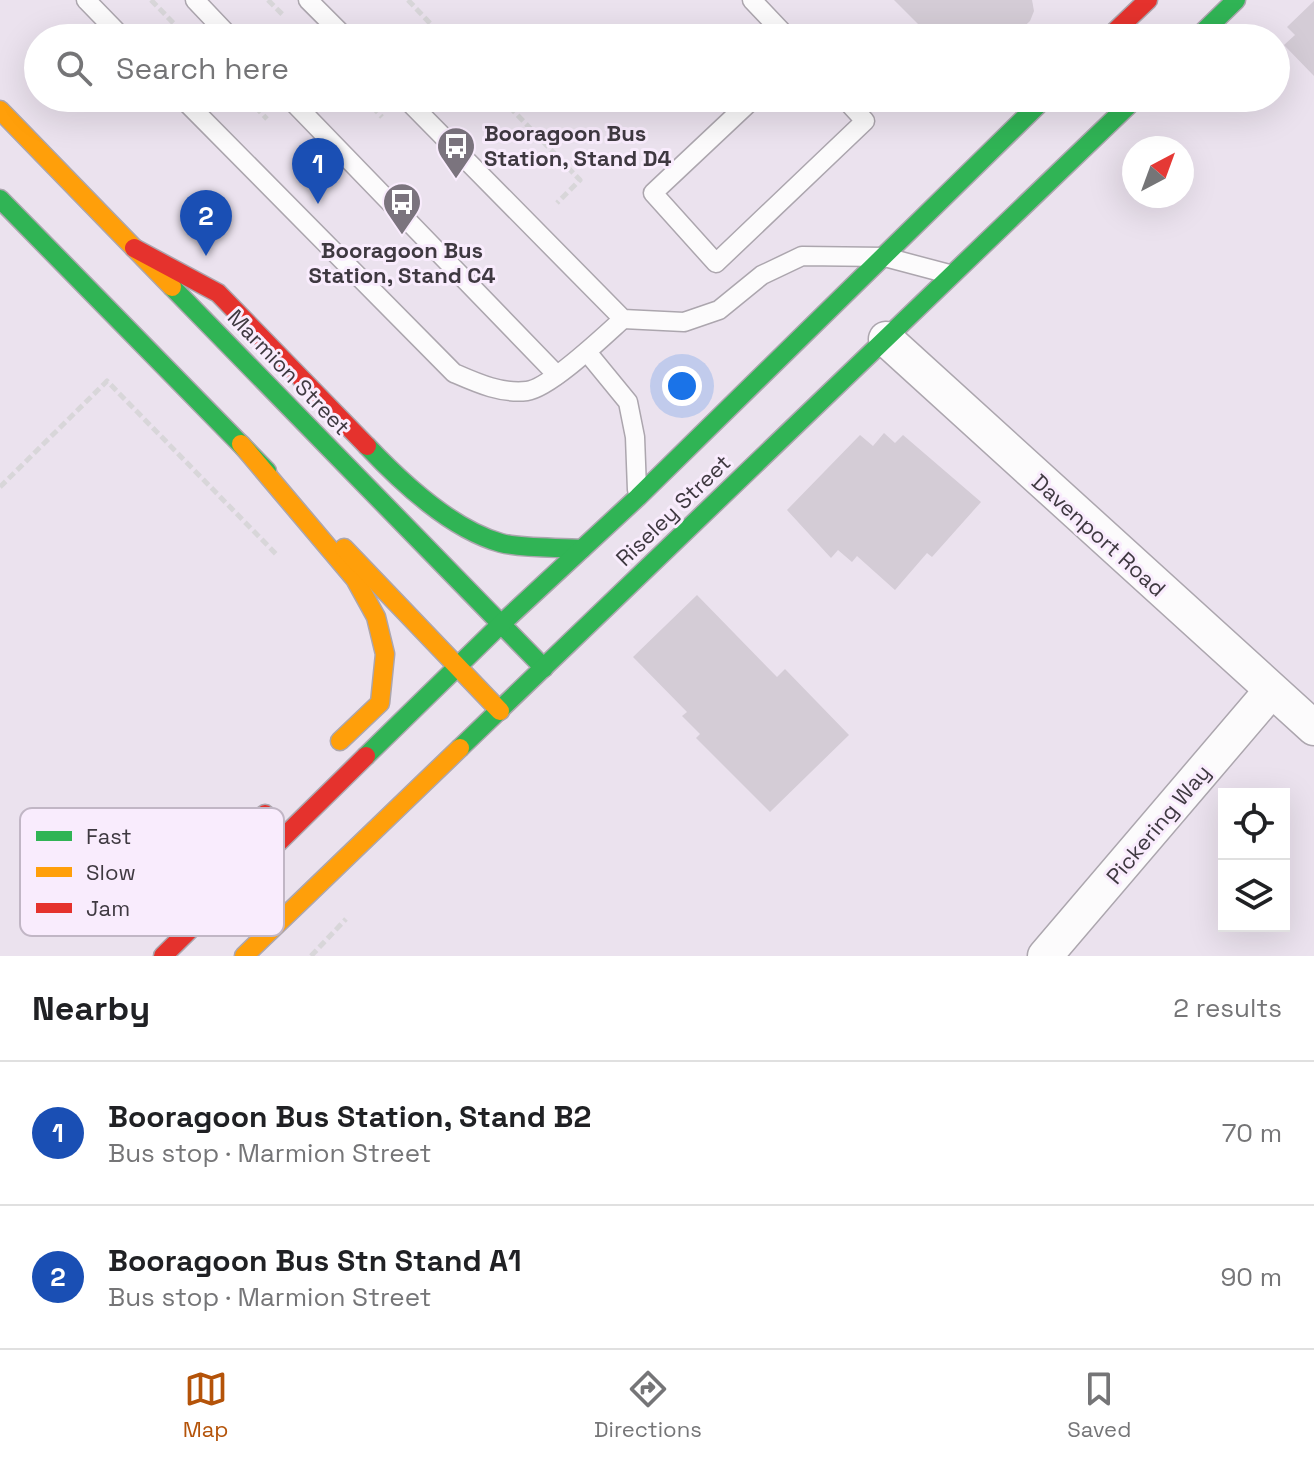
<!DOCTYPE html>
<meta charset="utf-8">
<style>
:root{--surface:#fff;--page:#f6f6f6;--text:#202124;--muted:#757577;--line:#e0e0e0;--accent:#b45309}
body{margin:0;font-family:"Space Grotesk",sans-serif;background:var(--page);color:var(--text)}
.controls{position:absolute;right:24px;bottom:24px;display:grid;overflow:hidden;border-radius:0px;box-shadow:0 8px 32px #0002}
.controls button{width:72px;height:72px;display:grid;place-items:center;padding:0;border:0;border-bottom:2px solid var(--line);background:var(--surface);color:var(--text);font:40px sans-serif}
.compass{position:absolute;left:1122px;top:136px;width:72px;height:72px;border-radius:50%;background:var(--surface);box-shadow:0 8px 32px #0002;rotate:41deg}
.you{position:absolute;left:682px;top:386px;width:28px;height:28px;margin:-20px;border:6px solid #fff;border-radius:50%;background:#1a73e8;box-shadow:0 0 0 12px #1a73e833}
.badge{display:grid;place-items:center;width:52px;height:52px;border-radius:50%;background:var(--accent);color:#fff;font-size:26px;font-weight:700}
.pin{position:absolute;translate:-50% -66px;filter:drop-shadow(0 2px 4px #0008)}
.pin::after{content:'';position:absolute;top:42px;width:28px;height:24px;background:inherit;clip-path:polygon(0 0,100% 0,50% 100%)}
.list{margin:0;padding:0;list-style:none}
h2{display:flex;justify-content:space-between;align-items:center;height:104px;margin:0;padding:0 32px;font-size:34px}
h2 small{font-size:26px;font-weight:400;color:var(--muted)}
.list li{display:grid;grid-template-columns:52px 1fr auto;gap:24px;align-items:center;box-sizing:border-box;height:144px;padding:0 32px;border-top:2px solid var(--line)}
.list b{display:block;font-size:30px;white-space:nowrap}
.list p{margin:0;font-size:26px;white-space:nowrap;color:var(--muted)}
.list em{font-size:26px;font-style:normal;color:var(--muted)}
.icon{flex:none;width:44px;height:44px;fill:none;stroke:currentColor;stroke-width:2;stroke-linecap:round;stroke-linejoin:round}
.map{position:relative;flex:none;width:1314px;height:956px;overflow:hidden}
.search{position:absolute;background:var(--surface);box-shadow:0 8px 32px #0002;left:24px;right:24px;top:24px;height:88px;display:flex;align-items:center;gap:20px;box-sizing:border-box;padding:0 28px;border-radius:44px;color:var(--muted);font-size:30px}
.sheet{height:392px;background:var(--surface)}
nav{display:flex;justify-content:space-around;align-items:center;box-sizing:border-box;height:112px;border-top:2px solid var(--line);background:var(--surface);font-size:22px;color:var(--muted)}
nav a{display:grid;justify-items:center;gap:4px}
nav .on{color:var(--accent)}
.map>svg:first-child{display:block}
</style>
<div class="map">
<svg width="1314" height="956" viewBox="0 0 1314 956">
<rect width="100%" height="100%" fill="#ebe2ee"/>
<g fill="#d4ccd6">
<path d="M894 0H1032L1034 11 1030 21 1012 38H932Z"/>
<path d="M1314 1V76L1284 45 1295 35 1287 27Z"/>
<path d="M884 433 895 443 903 435 981 502 932 557 927 553 895 590 857 556 852 562 838 550 831 558 787 510 860 435 873 446Z"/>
<path d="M697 595 777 677 785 669 849 735 770 812 696 738 700 734 682 716 687 712 633 657Z"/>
</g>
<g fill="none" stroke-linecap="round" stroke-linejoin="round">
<defs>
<g id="lane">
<path d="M86 0 123 38"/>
<path d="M195 0 231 38"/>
<path d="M308 0 346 38"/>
<path d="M752 0 788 38"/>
<path d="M182 98 454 373C477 383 501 394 527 391 550 388 604 336 623 319"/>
<path d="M289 98 557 375"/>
<path d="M405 98 623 319 684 322 719 310 762 275 802 256 885 257 949 274"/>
<path d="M754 98 653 193 716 263 865 121 844 98"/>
<path d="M587 352 628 402 635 437 637 490"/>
</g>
<g id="street">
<path d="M886 339 1314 728"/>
<path d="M1045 956 1271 691"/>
</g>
<g id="fast">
<path d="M1197 38 1236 0"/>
<path d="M0 199 267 471"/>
<path d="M172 287 544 668"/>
<path d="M367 446C402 483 451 529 501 543 524 549 558 547 582 549"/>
<path d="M460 748 1136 98"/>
<path d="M366 756 500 625 638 497 1045 98"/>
</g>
<g id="slow">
<path d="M0 110 172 287"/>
<path d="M241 444 355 579 376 617 385 654 380 703 340 741"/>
<path d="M344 548 500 711"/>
<path d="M244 956 460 748"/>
</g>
<g id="jam">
<path d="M1108 38 1148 0"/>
<path d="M134 248 218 293 367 446"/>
<path d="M188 921 210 867 265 814"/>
<path d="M163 956 366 756"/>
</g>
</defs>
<use href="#lane" stroke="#aca6ae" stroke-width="21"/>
<use href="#street" stroke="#aca6ae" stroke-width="37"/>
<use href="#fast" stroke="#aca6ae" stroke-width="21"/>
<use href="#slow" stroke="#aca6ae" stroke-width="21"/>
<use href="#jam" stroke="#aca6ae" stroke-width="21"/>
<g stroke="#d8d6d9" stroke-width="5" stroke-dasharray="8 4" stroke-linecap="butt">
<path d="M151 0 188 38"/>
<path d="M268 0 284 16"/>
<path d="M408 0 444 38"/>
<path d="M247 98 267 119"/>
<path d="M364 98 382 117"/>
<path d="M501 98 580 180 557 203"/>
<path d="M0 487 107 381 277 555"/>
<path d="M311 956 346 919"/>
</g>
<use href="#lane" stroke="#fcfbfc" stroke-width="18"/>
<use href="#street" stroke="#fcfbfc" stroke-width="34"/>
<use href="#fast" stroke="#30b455" stroke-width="18"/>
<use href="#slow" stroke="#ff9f0a" stroke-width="18"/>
<use href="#jam" stroke="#e5322d" stroke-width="18"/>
</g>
<defs>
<symbol id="bus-pin" viewBox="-11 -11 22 30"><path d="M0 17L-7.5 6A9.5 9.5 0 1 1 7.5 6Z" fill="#7b747e" stroke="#f9ecfd"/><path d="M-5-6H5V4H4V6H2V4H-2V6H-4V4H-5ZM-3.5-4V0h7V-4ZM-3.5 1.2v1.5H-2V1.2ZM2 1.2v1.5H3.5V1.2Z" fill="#fff"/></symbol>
</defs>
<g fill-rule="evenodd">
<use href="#bus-pin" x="434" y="124" width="44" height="60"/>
<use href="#bus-pin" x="380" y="180" width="44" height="60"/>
</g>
<g text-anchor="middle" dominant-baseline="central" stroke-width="6" stroke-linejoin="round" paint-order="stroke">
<g font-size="22" font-weight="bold" fill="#3f3941" stroke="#f9ecfd" text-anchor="start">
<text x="484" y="133">Booragoon Bus<tspan x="484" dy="25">Station, Stand D4</tspan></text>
<text x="402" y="250" text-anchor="middle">Booragoon Bus<tspan x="402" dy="25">Station, Stand C4</tspan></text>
</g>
<g font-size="22" fill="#3f3941" stroke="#f9ecfd">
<text transform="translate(289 372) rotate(46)">Marmion Street</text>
<text transform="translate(673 510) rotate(-44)">Riseley Street</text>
<text transform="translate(1099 535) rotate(42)">Davenport Road</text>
<text transform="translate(1158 824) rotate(-50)">Pickering Way</text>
</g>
</g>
<rect x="20" y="808" width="264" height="128" rx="12" fill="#f9ecfd" stroke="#c1b6c5" stroke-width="2"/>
<rect x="36" y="831" width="36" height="10" fill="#30b455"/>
<rect x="36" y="867" width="36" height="10" fill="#ff9f0a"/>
<rect x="36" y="903" width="36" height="10" fill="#e5322d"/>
<g font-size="22" fill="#3f3941">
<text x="86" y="844">Fast</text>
<text x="86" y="880">Slow</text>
<text x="86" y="916">Jam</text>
</g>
</svg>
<div class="controls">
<button><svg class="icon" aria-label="locate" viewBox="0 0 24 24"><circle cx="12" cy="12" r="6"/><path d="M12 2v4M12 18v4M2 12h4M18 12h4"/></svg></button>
<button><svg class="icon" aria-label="layers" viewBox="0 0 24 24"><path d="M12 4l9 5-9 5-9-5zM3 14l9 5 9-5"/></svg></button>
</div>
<svg class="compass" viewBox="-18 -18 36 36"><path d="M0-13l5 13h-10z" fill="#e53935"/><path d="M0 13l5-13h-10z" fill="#757577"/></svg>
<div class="you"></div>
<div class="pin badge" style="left:318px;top:204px;background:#1a4fb4">1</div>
<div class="pin badge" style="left:206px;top:256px;background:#1a4fb4">2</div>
<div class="search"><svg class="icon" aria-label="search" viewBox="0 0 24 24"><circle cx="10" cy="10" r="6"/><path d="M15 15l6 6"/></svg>Search here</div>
</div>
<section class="sheet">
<h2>Nearby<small>2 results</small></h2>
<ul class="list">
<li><span class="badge" style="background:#1a4fb4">1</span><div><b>Booragoon Bus Station, Stand B2</b><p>Bus stop · Marmion Street</p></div><em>70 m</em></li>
<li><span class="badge" style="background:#1a4fb4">2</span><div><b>Booragoon Bus Stn Stand A1</b><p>Bus stop · Marmion Street</p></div><em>90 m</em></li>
</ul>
</section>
<nav>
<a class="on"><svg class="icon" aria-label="map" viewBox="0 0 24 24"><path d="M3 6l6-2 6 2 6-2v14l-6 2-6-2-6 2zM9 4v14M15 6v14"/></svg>Map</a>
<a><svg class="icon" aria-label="directions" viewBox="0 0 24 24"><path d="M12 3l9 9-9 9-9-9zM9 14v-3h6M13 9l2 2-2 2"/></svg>Directions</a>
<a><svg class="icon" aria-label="saved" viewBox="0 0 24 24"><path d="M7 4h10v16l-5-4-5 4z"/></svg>Saved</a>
</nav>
